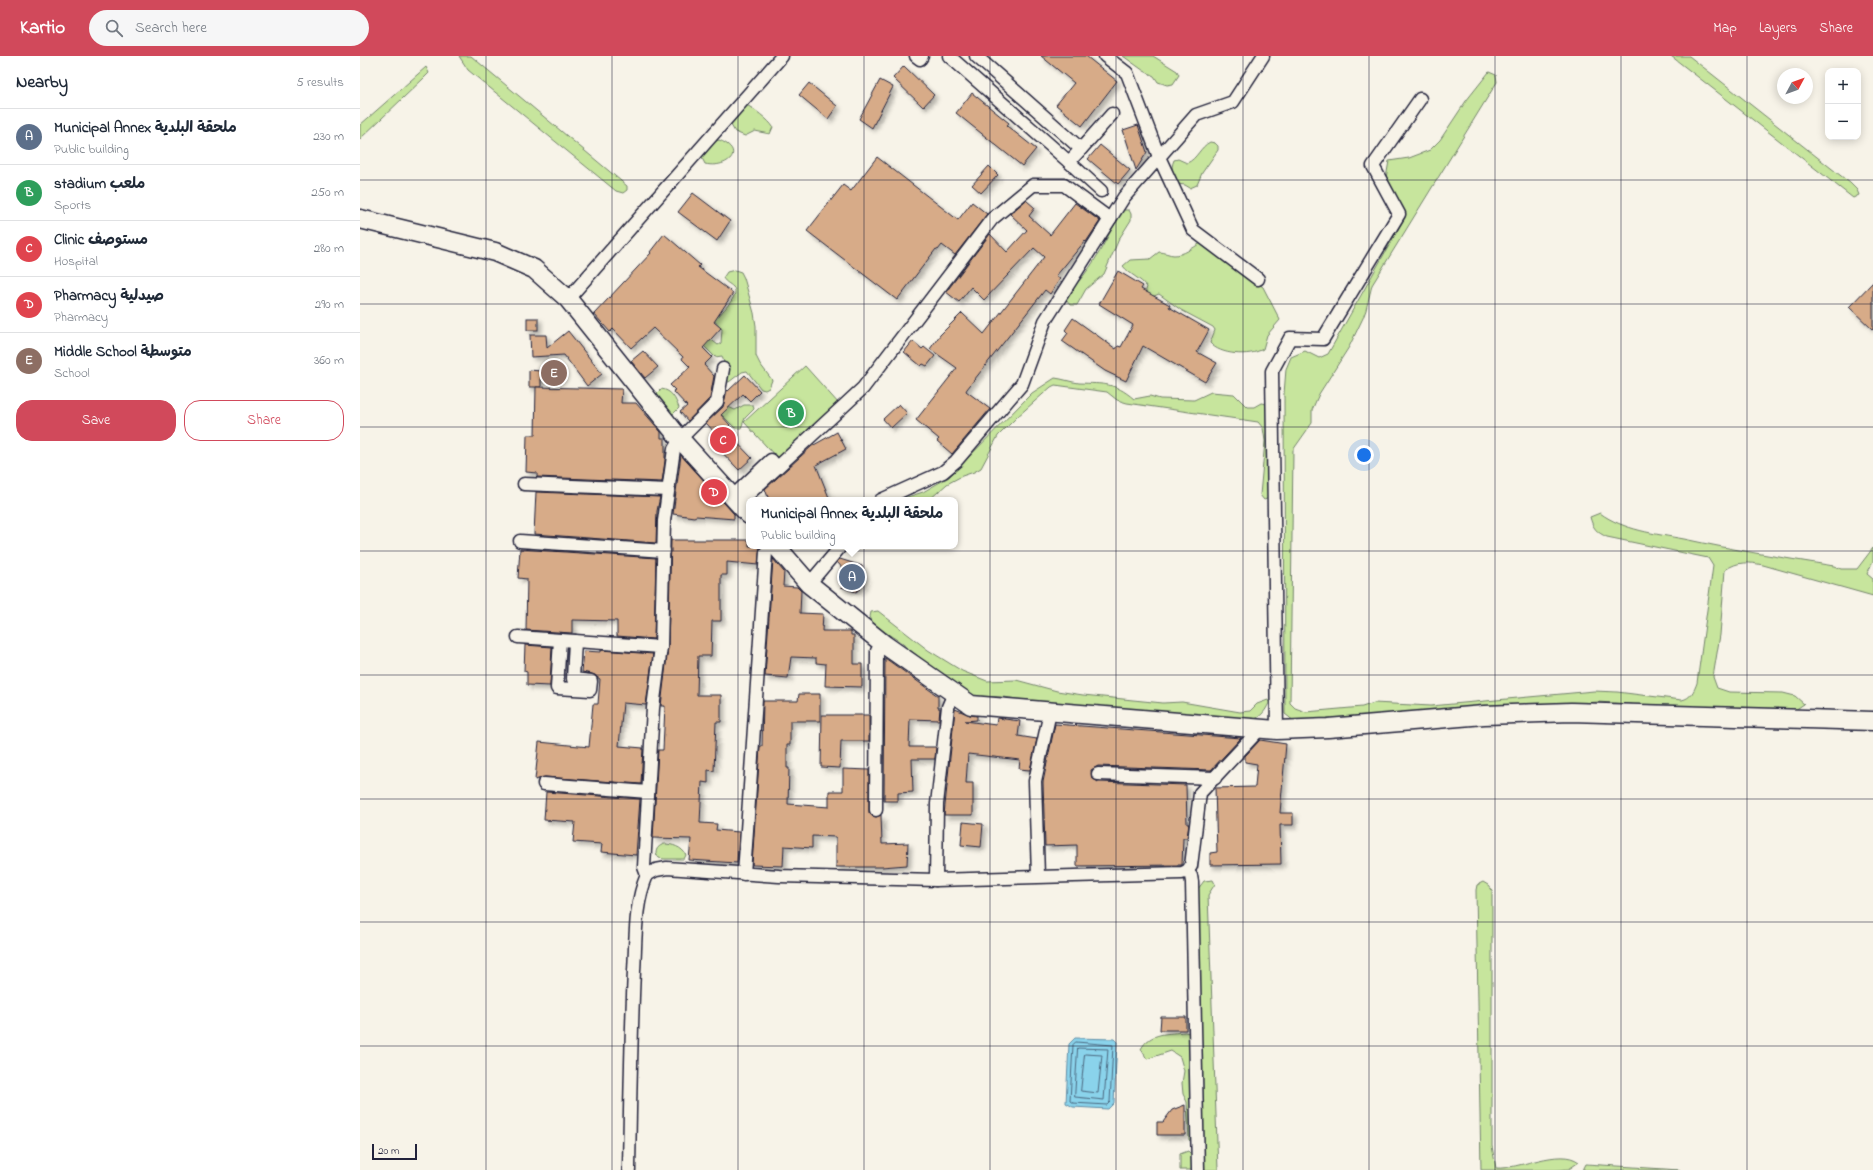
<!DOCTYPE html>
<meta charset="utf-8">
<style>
:root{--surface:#fff;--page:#f6f6f7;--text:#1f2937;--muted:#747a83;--line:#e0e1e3;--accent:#d1495b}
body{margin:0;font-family:"Indie Flower","Playpen Sans Arabic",sans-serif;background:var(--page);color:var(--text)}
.controls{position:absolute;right:12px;top:12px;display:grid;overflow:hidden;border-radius:8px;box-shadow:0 2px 10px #0003}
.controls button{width:36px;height:36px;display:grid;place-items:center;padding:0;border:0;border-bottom:1px solid var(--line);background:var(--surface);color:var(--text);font:20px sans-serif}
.compass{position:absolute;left:1417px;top:12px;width:36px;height:36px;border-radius:50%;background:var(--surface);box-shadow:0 2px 10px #0003;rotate:49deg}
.scale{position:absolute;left:12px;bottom:10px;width:45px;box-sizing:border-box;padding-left:4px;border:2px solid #22223b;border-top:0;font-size:11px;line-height:14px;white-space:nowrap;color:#22223b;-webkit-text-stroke:3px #f7f3e8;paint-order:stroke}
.you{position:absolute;left:1004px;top:399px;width:14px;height:14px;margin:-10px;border:3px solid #fff;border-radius:50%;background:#1a73e8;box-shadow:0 0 0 6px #1a73e833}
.badge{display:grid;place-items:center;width:26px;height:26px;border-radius:50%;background:var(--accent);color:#fff;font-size:13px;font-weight:700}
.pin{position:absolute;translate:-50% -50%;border:2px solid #fff;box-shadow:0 1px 4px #0006}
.popup{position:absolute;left:386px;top:441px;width:212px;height:52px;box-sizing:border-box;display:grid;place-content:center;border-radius:8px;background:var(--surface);filter:drop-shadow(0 1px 3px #0005);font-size:13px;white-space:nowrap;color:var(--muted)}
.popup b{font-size:15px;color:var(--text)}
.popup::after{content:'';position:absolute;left:50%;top:100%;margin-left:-8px;border:8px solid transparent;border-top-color:var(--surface)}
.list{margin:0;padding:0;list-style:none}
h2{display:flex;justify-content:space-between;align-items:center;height:52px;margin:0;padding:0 16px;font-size:17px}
h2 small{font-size:13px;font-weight:400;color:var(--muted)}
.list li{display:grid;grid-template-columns:26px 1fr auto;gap:12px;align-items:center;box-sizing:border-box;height:56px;padding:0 16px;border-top:1px solid var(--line)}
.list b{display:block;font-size:15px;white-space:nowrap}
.list p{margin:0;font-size:13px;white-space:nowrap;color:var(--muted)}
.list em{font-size:13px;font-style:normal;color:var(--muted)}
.actions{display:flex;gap:8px;padding:12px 16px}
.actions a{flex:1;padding:9px 0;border:1px solid var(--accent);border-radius:16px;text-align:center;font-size:14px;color:var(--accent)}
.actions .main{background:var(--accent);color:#fff}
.icon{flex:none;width:22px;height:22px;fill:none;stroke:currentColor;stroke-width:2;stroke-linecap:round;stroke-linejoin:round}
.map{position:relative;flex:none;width:1513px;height:1114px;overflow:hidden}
header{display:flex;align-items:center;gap:24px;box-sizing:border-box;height:56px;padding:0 20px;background:var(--accent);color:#fff}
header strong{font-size:19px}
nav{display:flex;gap:22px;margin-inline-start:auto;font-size:14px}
.search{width:280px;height:36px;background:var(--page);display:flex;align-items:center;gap:10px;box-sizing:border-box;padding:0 14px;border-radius:22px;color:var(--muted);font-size:15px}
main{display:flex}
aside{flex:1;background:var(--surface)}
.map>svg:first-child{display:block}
</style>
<header>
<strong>Kartio</strong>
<div class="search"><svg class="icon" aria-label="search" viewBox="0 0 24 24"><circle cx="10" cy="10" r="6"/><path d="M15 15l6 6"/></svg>Search here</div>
<nav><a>Map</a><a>Layers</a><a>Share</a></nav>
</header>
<main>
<aside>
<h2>Nearby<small>5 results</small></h2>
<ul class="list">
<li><span class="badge" style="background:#5c6f8a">A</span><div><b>Municipal Annex ملحقة البلدية</b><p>Public building</p></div><em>230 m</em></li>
<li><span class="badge" style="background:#2e9e5b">B</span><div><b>stadium ملعب</b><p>Sports</p></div><em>250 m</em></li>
<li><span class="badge" style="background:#e0444e">C</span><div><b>Clinic مستوصف</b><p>Hospital</p></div><em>280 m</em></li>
<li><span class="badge" style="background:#e0444e">D</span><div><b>Pharmacy صيدلية</b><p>Pharmacy</p></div><em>290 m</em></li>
<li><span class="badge" style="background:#8d6e63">E</span><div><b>Middle School متوسطة</b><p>School</p></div><em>360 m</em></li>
</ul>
<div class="actions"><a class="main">Save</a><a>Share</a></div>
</aside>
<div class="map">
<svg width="1513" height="1114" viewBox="0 0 1513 1114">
<defs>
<filter id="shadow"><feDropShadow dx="3.5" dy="3.5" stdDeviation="2" flood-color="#0004"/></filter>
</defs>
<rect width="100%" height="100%" fill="#f7f3e8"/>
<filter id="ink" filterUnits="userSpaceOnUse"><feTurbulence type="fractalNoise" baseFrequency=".025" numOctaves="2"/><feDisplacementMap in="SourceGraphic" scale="8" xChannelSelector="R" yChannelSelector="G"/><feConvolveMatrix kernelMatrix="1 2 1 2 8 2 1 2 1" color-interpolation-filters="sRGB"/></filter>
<g filter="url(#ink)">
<g fill="#c7e59d" stroke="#74846c">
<path d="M99 0H111L267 130V134L263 137 256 135 108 14Z"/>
<path d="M763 0H793L817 15 819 19 813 28 807 29 798 26 794 20 784 15Z"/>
<path d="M1311 0H1329L1490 127 1497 134 1499 139 1493 142Z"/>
<path d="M66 11 69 17 64 22 0 83V69Z"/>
<path d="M1129 16 1136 19 1137 26 1012 229 1006 254 1003 262 989 291 959 338 952 354V367L933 394 930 647 935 652 946 656 1002 651 1014 647 1071 650 1234 635 1257 636 1322 644C1331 642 1334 635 1337 627L1353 510 1348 502 1247 481C1236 476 1233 472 1230 461L1240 457C1263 474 1296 478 1324 483 1374 494 1424 502 1474 510L1481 513H1497L1513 492V505L1507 518 1513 523V540L1403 509C1388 506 1378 505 1365 514L1360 579 1353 621 1357 632 1369 636 1423 637 1435 640 1444 648 1435 654 1310 651 1238 646 934 665 925 658 924 338 926 313 931 301 945 295 959 302 968 298 1045 161 1026 122 1029 105 1049 102 1070 94 1080 84 1106 45Z"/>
<path d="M386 49C392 51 410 65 413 71L410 78 395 75 385 80 375 76 371 69 373 62Z"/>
<path d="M359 84C387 95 367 113 345 108L341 100 352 86Z"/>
<path d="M850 86 855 87 858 90V94L842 117 837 129 830 132 825 129 817 128C813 119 810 113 814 104L818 103 827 107C837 103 840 91 850 86Z"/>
<path d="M763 154H769L771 158V164L759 183 744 218 726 233 717 249H710L706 244C707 234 718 227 724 219 740 199 749 176 763 154Z"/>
<path d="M841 187 846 190 903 231 920 264 907 279 903 293C889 301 860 299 850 287L855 274 853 271 821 254 799 238 789 242 785 237 787 231C780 222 770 219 763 210L770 204 790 203 799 196C805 196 809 199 814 199 824 199 832 192 841 187Z"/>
<path d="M375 214 381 216 384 222 394 257 396 270V300L400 308 412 324 409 332 405 334 401 333 387 315 382 316 369 326 364 325 365 310 362 300 355 301 343 289 349 282 358 289 361 287 362 273 351 261 354 256 359 260C364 253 381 238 373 231 369 227 366 227 363 222L367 216Z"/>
<path d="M445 310 479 348 418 403 384 366Z"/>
<path d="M695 322C703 323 711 326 719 327 744 328 754 326 774 343L790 340 800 343 834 344 851 336 874 338 887 351H894L901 347 907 348 909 413 907 428 909 442 904 444 900 439 905 385 903 372 898 366 767 347 757 344 747 336 695 329 691 331 657 361 638 380 621 412 614 416 602 420 587 428 569 444H538L563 436 589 421 672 337Z"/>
<path d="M301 333C312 334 316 344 319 352L311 360 296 342 297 337Z"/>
<path d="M384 349H393L394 353 385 362 381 372H375L360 357 366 350 375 354Z"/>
<path d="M518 555 568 594 602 615 627 625 656 624 697 635 723 639 803 647 822 646 880 656 890 655 897 648 908 644 909 647C904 658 899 662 887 667L656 643C639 639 623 642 607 639L539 585 515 570 510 561 511 556Z"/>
<path d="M304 788C312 788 322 791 326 799L324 803H304L299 802 296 798C296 792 299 790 304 788Z"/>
<path d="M853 824 855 828 848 839 858 1114H843L838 833 844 825Z"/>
<path d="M1123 826 1128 829 1132 834V1090L1136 1112C1158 1114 1200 1091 1219 1106L1209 1113 1196 1114H1121L1116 834 1117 829Z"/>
<path d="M825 976 829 977 830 982 832 1086 829 1084 827 1046 823 1038 822 1027 824 1015 820 1001 811 995 787 1003 781 993C790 976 808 978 825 976Z"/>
<path d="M828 1095 833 1100V1114H820V1098Z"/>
<path d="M1226 1108 1320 1114H1223Z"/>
</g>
<path fill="#8ad3eb" stroke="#608ca5" d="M715 982 754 983 757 986 754 1047 748 1053 713 1051 706 1047 709 988Z"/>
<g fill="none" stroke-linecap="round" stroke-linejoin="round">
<g stroke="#4c6981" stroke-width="1">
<path d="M716 986 753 989 750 1046 747 1049 713 1047 710 1045 713 989Z"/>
<path d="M718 992 748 993 744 1044 715 1041Z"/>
<path d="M725 998 742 999 738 1037 721 1035Z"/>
</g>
</g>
<g fill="#d7ab88" stroke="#22223b" filter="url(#shadow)">
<path d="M681 0H726L757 25 722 70 696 49 714 27Z"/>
<path d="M544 10 574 39 563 51 533 22Z"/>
<path d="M520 24 533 31 512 72 499 63Z"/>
<path d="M449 27 477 50 468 63 439 39Z"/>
<path d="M612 37 649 67 647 70 676 93 662 110 596 57Z"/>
<path d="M778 69 787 96 776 114 763 74Z"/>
<path d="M740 89 770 114 758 128 728 103Z"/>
<path d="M517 101 598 164 612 146 627 158 595 199 582 189 578 194 576 193 537 244 447 175 483 129 491 135Z"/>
<path d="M629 110 638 119 621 137 612 129Z"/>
<path d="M333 137 370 165 357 185 318 156Z"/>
<path d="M666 144 675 152 669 160 690 179 715 147 740 165 726 186 725 185 696 220 700 223 690 238 685 234 607 333 606 335 630 353 592 398 577 385 579 383 556 364 597 312 570 293 580 279 602 257 624 278 684 201 674 192 624 244 611 231 599 246 586 236 630 178 647 196 667 174 650 158Z"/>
<path d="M304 178 340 209 338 211 373 237 354 266 361 272 343 292 352 301 344 309 354 320 350 342 328 365 320 356 327 350 313 335 315 334 310 329 330 311 322 303 323 301 293 272 271 292 253 273 250 276 234 258 291 197 290 196Z"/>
<path d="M758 215 783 230 781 233 810 249 809 251 849 274 837 296 857 307 845 326 783 290 766 325 745 315 702 285 708 277 705 274 713 262 756 293 758 290 761 291 773 269 739 248Z"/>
<path d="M1513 226V274L1489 251Z"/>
<rect x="167" y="262" width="11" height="12"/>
<path d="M208 275 242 318 227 330 204 299 171 301 170 279H186L187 292Z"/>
<path d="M553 285 562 293 564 291 575 300 567 310 563 308 561 310 544 296Z"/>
<path d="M283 295 298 311 285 322 271 305Z"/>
<path d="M169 314 181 315V331H169Z"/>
<path d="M385 319 400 335 390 345 383 338 361 359 370 369 365 374 392 402 379 414 351 385 357 379 346 367 363 351 367 334 368 335Z"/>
<path d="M176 331 262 333 261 347H276L301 376V382H305V405L302 426 177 421V417L166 416 167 379H175Z"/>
<path d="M539 348 547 357 531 372 523 363Z"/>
<path d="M477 376 486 393 456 409 470 444H409L405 433 452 390Z"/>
<path d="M321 399 374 458V463L336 460 334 461 313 458Z"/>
<path d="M176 436 300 441 297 455 296 487 174 478Z"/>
<path d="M311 484H389V490H397L400 492 398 509 367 506V519H361V565H352L351 600H338L337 639H361V666H356L354 715 348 714V727L342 726 340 767 357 768 356 774 379 776 377 807 329 804 331 783 293 782 298 694H303L305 650H301L308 591Z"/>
<path d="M160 493 296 502 294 583 257 580V565L212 564V577L166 574 167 523 158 522Z"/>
<path d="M413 503 424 516 423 530 437 531 441 535 440 557 463 558 462 575H491V579H494V608H502V631L465 630 466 608 456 607V602L431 601 428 622 405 620Z"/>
<path d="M480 503 502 510 505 521 502 531 496 536 481 531 486 527 484 521 486 516 477 506Z"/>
<path d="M165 589 192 591 190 630 167 629V616L164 615Z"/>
<path d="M241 594 293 598 286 649 263 647 259 690 283 692 281 728 185 721 175 724 179 686 229 691 233 648H238L240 623 232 618 222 616 224 595 241 596Z"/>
<path d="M525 602 578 640V652H580L579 664 550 663 549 691H576L575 703H552L553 736 538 737V745H524Z"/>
<path d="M439 638H460V665H430V689H427V712H429L428 748 469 751V735H483V713L509 714V757L516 761 521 759 522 788 548 787 547 809 522 811H476V781L452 780V792L424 790 423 810 392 809 400 690H402L403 645H438Z"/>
<path d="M595 653 610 659 617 660V664L605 665 636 669 637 662 660 665 658 680 677 683 670 714 659 713 660 704 608 698 606 727H613V759H584Z"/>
<path d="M462 659H509V685H481L480 712 461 711Z"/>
<path d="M695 668 881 682 851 714 738 710 731 714 732 722 738 726 826 729 827 768H829L827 782H823L822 809 717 810V789L685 790 683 726Z"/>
<path d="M900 684 926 688 920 757H933V769H920L921 808 850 809V797L857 796 855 732 895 731 897 708 885 706V700Z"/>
<path d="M186 736 280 743 276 799 241 796 242 788 213 786 215 766 184 764Z"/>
<path d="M603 766 623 768 621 791 601 789Z"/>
<path d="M801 961H826V974H800Z"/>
<path d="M825 1049V1079H797V1066H803L812 1054Z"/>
</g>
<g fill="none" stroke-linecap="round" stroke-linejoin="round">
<defs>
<g id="street">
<path d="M556 0 560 3 562 0"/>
<path d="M589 0 709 106"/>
<path d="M616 0 721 93 709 106 741 135"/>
<path d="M745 0 767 17 799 101 833 174 898 223"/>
<path d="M721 93 752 58"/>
<path d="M208 243 422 0"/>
<path d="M164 428 308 434"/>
<path d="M373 440 411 404 417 411"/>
<path d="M521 444 583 416 596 405 662 328 685 265 764 141 836 59 873 46 903 0"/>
<path d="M379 447 503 332 632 163 673 129H704L750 163"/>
<path d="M160 485 304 495"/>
<path d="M449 528 481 490"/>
<path d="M158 581 301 591"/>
<path d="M200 584 197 632 230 634 231 625 213 623 215 585"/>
<path d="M917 674 912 315 930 282 963 283 1039 158 1013 110 1060 43"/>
<path d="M738 718 855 722"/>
<path d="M184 728 288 736"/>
<path d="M516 754 517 595 522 587"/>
<path d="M827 815 831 820 832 826 838 1114"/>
<path d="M384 818 406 496 411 490"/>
<path d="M287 819 284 811 293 652 301 591 304 465 314 393 320 383 357 346 363 313"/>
<path d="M678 820 675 725 690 656"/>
<path d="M576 824 577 748 588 651 594 637"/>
<path d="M269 1114C270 1048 271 982 274 915 276 883 274 849 287 819L296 814 307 812 419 820 576 824 822 817 827 815 831 810 840 737 900 673"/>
</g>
<g id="secondary">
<path d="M0 163 135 196 174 213 208 243 320 383 389 459"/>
<path d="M416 490 449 528 525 589 611 649 917 674 968 672 1124 659 1211 656 1513 665"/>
</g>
</defs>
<use href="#street" stroke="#22223b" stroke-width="15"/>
<use href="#secondary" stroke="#22223b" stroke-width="21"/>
<use href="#street" stroke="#f7f3e8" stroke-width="12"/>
<use href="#secondary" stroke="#f7f3e8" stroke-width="18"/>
</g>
</g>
<path fill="none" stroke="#22223b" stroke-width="1" stroke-opacity="0.55" d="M126 0V1114M252 0V1114M378 0V1114M504 0V1114M630 0V1114M756 0V1114M883 0V1114M1009 0V1114M1135 0V1114M1261 0V1114M1387 0V1114M0 124H1513M0 248H1513M0 371H1513M0 495H1513M0 619H1513M0 743H1513M0 866H1513M0 990H1513"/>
</svg>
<div class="controls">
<button>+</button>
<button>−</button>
</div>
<svg class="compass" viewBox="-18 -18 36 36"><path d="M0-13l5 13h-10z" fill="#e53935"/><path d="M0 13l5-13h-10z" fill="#747a83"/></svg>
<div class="scale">20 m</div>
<div class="you"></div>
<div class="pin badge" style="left:492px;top:521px;background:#5c6f8a">A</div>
<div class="popup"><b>Municipal Annex ملحقة البلدية</b>Public building</div>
<div class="pin badge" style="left:431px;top:357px;background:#2e9e5b">B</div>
<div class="pin badge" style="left:363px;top:384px;background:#e0444e">C</div>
<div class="pin badge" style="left:354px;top:436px;background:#e0444e">D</div>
<div class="pin badge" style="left:194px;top:317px;background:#8d6e63">E</div>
</div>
</main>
